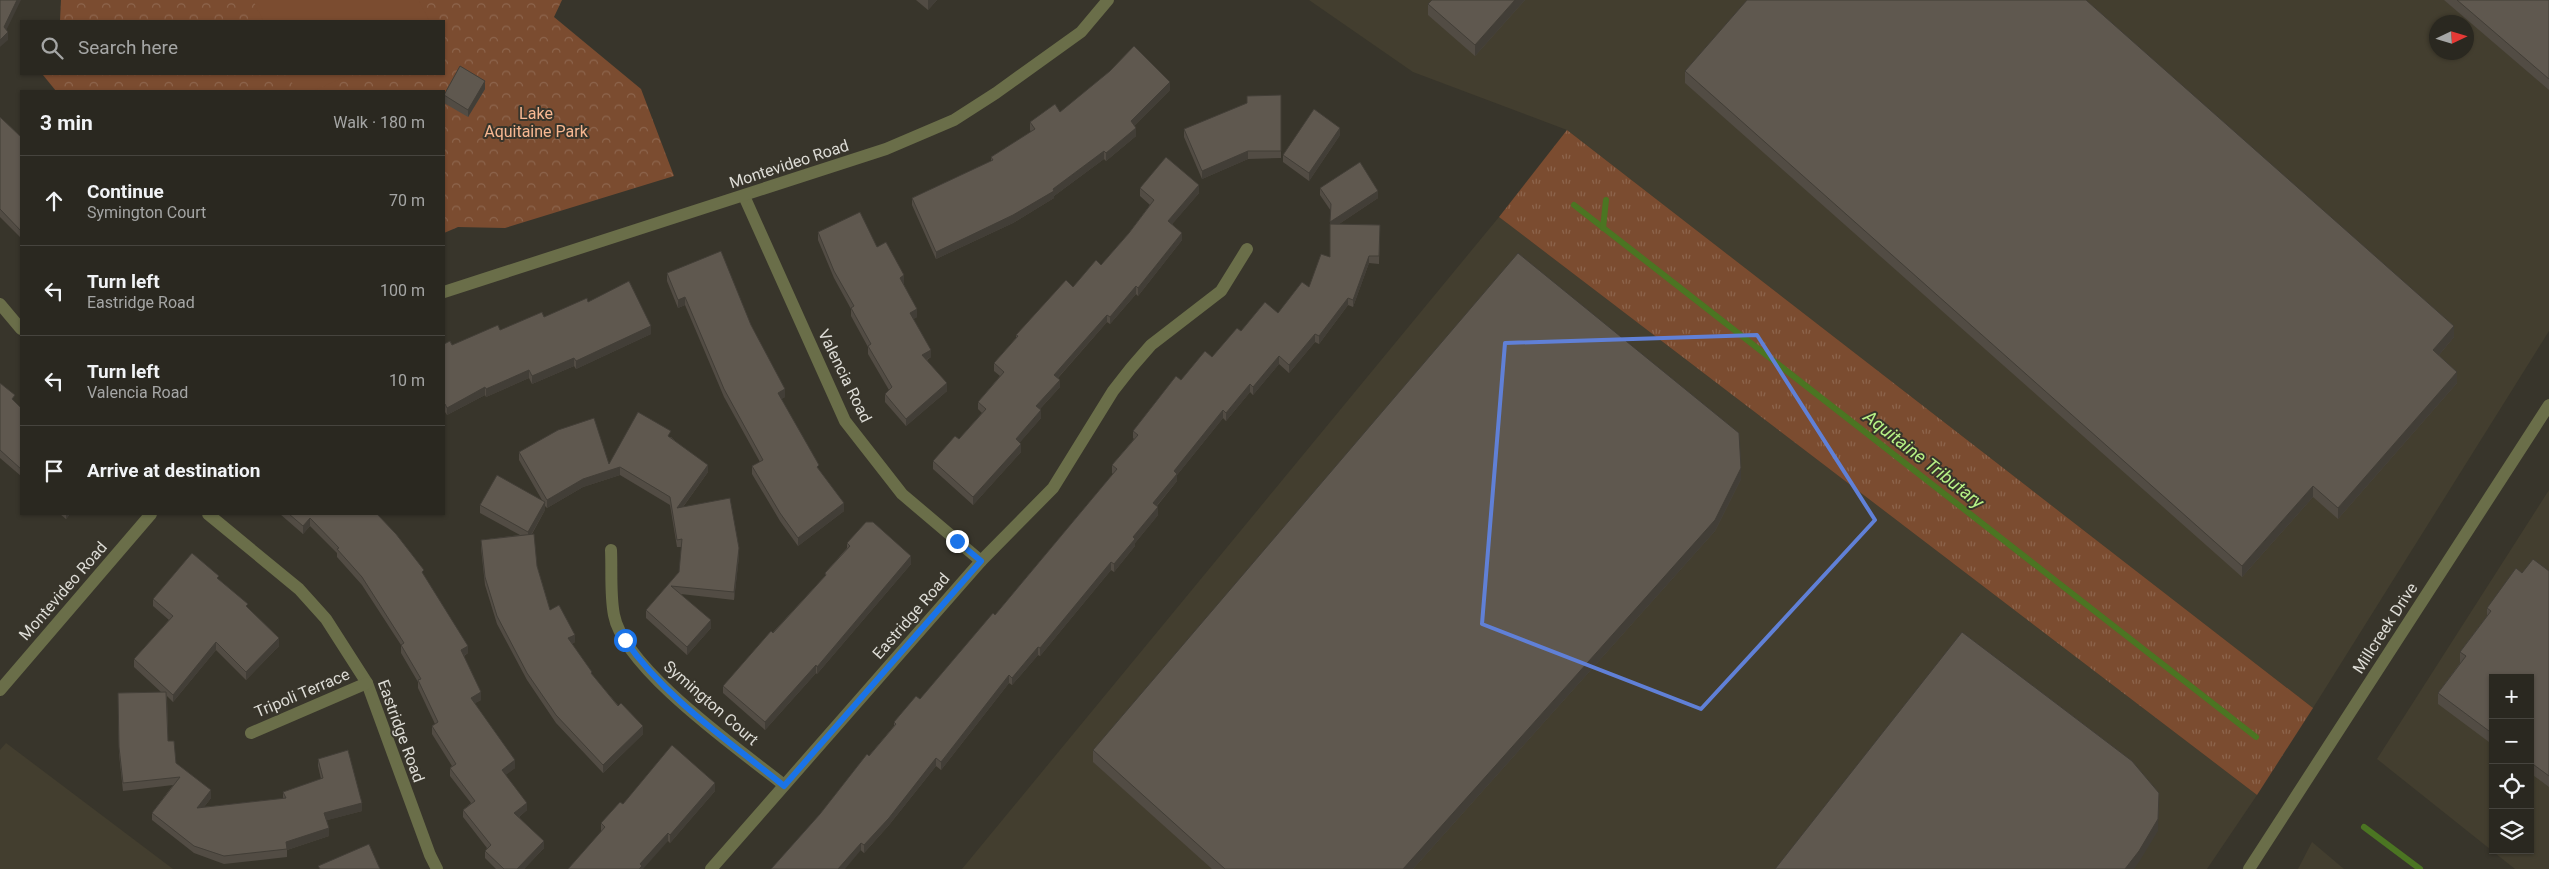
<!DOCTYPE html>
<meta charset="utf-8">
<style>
:root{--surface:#2a2820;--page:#323029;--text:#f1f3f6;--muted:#a5a6a5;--line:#46443e}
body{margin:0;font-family:Roboto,sans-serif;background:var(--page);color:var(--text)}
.controls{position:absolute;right:15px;bottom:15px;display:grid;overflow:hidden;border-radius:0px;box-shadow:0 1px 4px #0004}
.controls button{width:45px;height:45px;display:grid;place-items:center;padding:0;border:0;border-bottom:1px solid var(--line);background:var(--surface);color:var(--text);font:25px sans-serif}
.compass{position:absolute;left:2429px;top:15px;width:45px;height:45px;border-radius:50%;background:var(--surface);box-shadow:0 1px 4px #0004;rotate:86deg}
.stop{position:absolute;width:15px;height:15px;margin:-11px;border:4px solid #1a73e8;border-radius:50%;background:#fff}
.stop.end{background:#1a73e8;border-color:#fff;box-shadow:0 1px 5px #0008}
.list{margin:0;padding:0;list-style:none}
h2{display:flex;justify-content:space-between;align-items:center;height:65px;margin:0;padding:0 20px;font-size:21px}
h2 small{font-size:16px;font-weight:400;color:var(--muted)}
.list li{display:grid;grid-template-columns:32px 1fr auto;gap:15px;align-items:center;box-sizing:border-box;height:90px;padding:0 20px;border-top:1px solid var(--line)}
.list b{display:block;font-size:19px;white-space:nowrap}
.list p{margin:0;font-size:16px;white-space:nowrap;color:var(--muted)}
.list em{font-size:16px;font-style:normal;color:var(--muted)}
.icon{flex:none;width:28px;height:28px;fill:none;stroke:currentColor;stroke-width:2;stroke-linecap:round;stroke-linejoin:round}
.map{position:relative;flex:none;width:2549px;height:869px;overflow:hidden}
.search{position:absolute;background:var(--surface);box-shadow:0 1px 4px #0004;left:20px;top:20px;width:425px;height:55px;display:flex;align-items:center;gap:12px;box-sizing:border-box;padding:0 18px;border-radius:0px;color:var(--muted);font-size:19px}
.panel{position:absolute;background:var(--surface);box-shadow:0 1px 4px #0004;left:20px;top:90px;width:425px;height:425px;border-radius:0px}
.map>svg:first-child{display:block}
</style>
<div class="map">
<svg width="2549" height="869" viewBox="0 0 2549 869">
<defs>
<pattern id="grass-tufts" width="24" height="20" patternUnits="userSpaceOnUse" patternTransform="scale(1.25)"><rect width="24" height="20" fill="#7b4c30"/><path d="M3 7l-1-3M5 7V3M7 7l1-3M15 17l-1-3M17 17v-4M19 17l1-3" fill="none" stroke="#8d654d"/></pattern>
<pattern id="park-crowns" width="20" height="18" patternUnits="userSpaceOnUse" patternTransform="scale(1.25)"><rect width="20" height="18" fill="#7b4c30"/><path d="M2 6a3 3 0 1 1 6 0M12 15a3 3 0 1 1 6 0" fill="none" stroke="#8d654d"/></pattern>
</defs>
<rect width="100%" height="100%" fill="#38352b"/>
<g fill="#433e2f" fill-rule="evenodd">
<path d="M1309 0H2549V331L2313 708 1567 130 1413 72ZM2436 22H2466V52H2436Z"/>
<path d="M1499 217 2257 795 2207 869H962Z"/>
<path d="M2549 490V869H2515L2377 759ZM2493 678H2530V850H2493Z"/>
<path d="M6 743 173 869H0V750Z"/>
<path d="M2312 842 2344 869H2298Z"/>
</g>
<path fill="url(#grass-tufts)" d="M1567 130 2313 708 2257 795 1499 217Z"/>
<path fill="url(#park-crowns)" d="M61 0H562L554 17 641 89 674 176 505 228 458 227 444 233V91H56L43 75 444 74V21H60Z"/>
<g fill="#7b4c30">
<path d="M253 0H419L429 21H263Z"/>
<path d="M288 74H351L313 91H296Z"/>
</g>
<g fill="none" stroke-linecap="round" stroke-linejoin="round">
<g stroke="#4b7522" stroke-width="6">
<path d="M1574 205 2256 737"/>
<path d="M1603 228 1606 200"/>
<path d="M2364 827 2420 869"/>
</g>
<g stroke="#6a6e49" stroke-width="12">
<path d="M744 196 845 421 902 494 981 561"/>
<path d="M444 292 886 149 954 120 996 93 1081 32 1108 0"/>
<path d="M0 304 21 329"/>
<path d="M208 514 299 589 326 619 367 683 430 855 437 869"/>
<path d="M611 550C612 571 610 595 614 615 624 669 740 750 784 785"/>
<path d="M0 690 151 514"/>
<path d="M251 733 367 683"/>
<path d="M711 869 981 561 1053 488 1113 391 1131 368 1151 345 1221 291 1247 249"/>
<path d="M2249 869 2549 405"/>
</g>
</g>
<g fill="#524c44">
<path d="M916 0H937L928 10Z"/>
<path d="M1432 0H1525L1475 56 1428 15V4Z"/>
<path d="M2444 0H2549V90Z"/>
<path d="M1685 71 2454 337 2439 355 2457 383 2338 519 2313 497 2242 577 1685 83Z"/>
<path d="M485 89 468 117 444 103V94Z"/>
<path d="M1170 90 1134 126 1136 136 1106 161 1104 159 1054 196V198L1013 223 936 259 912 205V198L991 161V157L1031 132 1030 130V122L1060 112Z"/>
<path d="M1281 95V158L1248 159 1202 179 1184 137V129Z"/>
<path d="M0 117 21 137V248L20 246V238H21L0 217Z"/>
<path d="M1340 135 1309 181 1283 162V155Z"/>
<path d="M1140 188 1199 193 1172 224 1182 240 1138 296 1136 294 1110 324 1107 322 1058 378 1060 387 1040 409 1041 418 1019 443 1021 452 973 505 933 469V461L959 439 982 413 978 409V402L1000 376 994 371V363L1016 338V335L1073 287 1101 265 1129 233 1150 205 1140 196Z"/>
<path d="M1320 188 1378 198 1339 224 1380 225 1379 264 1369 263 1353 307 1348 305 1319 344 1315 342 1289 373 1279 364 1253 395 1250 392 1226 421 1223 418 1177 475V481L1157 506 1158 515 1135 543V546L1114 572 1111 570 1040 656 1038 655 1012 685 1009 683 941 770 936 766 889 825 864 853 820 814 894 726V722L920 699 995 615 1113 474 1112 473V465L1134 439 1133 438V431L1181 380 1212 357 1241 331 1278 313 1309 287 1330 257 1331 211 1320 195Z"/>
<path d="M818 232 877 247 904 283 903 284 917 317 913 319 931 357 927 360 947 391 906 426 885 402V394L889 390 868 354V347L851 316V309L834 278 818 240Z"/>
<path d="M667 273 751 325 785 397 781 399 819 470 844 511 798 546 780 521 752 474V466L760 462 724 397 685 305 678 308 667 281Z"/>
<path d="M588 302 651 334 576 369 574 366 532 384 529 378 486 397 485 395 447 415 445 412 444 413 452 345 544 317Z"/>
<path d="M0 383 15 402 21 408V476L0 458Z"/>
<path d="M671 437 708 472 683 507 739 556 734 600 681 594 711 628 687 655 646 618V610L679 572 682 547H677L670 505 620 475 583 487 547 508 545 506V510L532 534 537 566 550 610 575 642 572 644 592 675 643 734 603 773 556 723 527 680 497 624 485 585 481 548V540L520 535 480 513V505L542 500 519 460V452L609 464Z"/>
<path d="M1741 479 1715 531 1413 869H1212L1093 762V750Z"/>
<path d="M60 514H70L66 519Z"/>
<path d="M280 514H377L424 576 468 653 464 656 481 700 475 703 515 768 505 775 527 810 519 817 544 848 524 869H496L485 858V851L487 848 463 817V810L471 803 450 776V768L452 766 432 734V726L435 724 418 688V682L401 653V645L362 585 337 557V553L310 526 303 534Z"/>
<path d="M847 543 911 564 817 674 816 673 765 730 723 693V686L825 576V573L847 548Z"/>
<path d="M2549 571V787L2530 773V678H2493V745L2438 704V693L2460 663V652L2487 616V608L2522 573Z"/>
<path d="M219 580 248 608 279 646 246 680 216 650 173 702 167 696 168 741 176 763 211 798 204 807 283 799V792L321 779 318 766V759L362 811 327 820 329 836 287 850V857L224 864 194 853 152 820V813L173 785 123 791 119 754 118 693 161 692 134 667V659L169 620 153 606V599Z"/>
<path d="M715 791 670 843 668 841 601 831V823L623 804Z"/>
</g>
<g fill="#423e37">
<path d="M17 0H21L4 35V27Z"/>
<path d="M928 0H937L928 10Z"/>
<path d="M1515 0H1525L1475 56V45Z"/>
<path d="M8 32V40L0 47V40Z"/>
<path d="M485 81V89L468 117V110Z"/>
<path d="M1170 82V90L1131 129V121Z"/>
<path d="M1136 128V136L1106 161V153Z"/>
<path d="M1340 128V135L1309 181V173Z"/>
<path d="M1104 151V159L1054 196V198L1013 223 936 259V252L1053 189Z"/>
<path d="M1248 151V159L1202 179V171Z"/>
<path d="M1199 185V193L1168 229V221Z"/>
<path d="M1378 191V198L1330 230V222Z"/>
<path d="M1182 233V240L1138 296V288Z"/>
<path d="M1369 256V263L1353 307V300Z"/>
<path d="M904 275V283L900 286V278Z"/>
<path d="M1136 286V294L1110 324V317Z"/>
<path d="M685 297V305L678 308V300Z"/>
<path d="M1348 298V305L1319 344V336Z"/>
<path d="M917 309V317L910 321V313Z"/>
<path d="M1107 315V322L1054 382V375Z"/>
<path d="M651 326V334L576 369V361Z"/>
<path d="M2454 326V337L2433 362V350Z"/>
<path d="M1315 334V342L1289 373V365Z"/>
<path d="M931 350V357L922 362V355Z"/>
<path d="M1279 356V364L1253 395V387Z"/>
<path d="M574 358V366L532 384V376Z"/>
<path d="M529 370V378L486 397V389Z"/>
<path d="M2457 372V383L2338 519V508Z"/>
<path d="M1060 380V387L1036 413V406Z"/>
<path d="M947 383V391L906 426V419Z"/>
<path d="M1250 384V392L1226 421V413Z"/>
<path d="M485 387V395L447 415V408Z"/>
<path d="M785 389V397L778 401V393Z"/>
<path d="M445 404V412L444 413V405Z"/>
<path d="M1041 410V418L1016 447V439Z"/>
<path d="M1223 410V418L1177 475V481L1153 510V503L1174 471Z"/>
<path d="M1021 444V452L973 505V497Z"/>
<path d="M708 465V472L677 515V508Z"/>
<path d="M620 467V475L583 487 547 508V500L583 479Z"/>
<path d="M1741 468V479L1715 531 1413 869H1403Z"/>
<path d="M2313 486V497L2242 577V566Z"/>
<path d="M545 502V510L528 540V532Z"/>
<path d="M844 503V511L798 546V538Z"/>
<path d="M1158 507V515L1135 543V546L1114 572V564L1133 537Z"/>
<path d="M66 514H70L66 519Z"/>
<path d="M310 518V526L303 534V526Z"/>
<path d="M739 548V556L734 600V592Z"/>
<path d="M911 556V564L817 674V667Z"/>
<path d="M1111 562V570L1040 656V648Z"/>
<path d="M711 620V628L687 655V647Z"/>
<path d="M575 635V642L568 646V638Z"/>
<path d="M279 638V646L246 680V672Z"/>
<path d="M216 642V650L173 702V695Z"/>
<path d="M468 646V653L461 657V650Z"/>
<path d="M1038 647V655L1012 685V678Z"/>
<path d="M816 665V673L765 730V722Z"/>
<path d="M1009 675V683L941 770V762Z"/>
<path d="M481 692V700L471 705V698Z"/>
<path d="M643 726V734L603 773V765Z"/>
<path d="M936 758V766L889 825 864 853V845Z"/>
<path d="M515 760V768L502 778V770Z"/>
<path d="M715 783V791L670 843V835Z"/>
<path d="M211 790V798L197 816V808Z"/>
<path d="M2159 793 2158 831 2139 862 2134 869H2125Z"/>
<path d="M362 803V811L324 821V813Z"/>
<path d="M527 803V810L514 821V813Z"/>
<path d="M329 828V836L287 850 286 842Z"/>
<path d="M668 833V841L643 869H639L640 864Z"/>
<path d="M544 841V848L524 869H517Z"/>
<path d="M861 843V850L845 869H838Z"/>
</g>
<g fill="#5f584f" stroke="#423e37">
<path d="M0 0H17L4 27 8 32 0 40Z"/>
<path d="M1432 0H1515L1475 45 1428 4Z"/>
<path d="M1747 0H2086L2454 326 2433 350 2457 372 2338 508 2313 486 2242 566 1685 71Z"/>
<path d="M2457 0H2549V79Z"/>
<path d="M1134 46 1170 82 1131 121 1136 128 1106 153 1104 151 1053 189 1054 191 1013 215 936 252 912 198 993 160 991 157 1035 129 1030 122 1055 104 1060 112 1110 71Z"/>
<path d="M460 66 485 81 468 110 444 95Z"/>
<path d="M1281 95V151H1248L1202 171 1184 129 1247 103V96Z"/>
<path d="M1314 109 1340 128 1309 173 1283 155Z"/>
<path d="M0 117 21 137V231L0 209Z"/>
<path d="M1166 157 1199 185 1168 221 1182 233 1138 288 1136 286 1110 317 1107 315 1054 375 1060 380 1036 406 1041 410 1016 439 1021 444 973 497 933 461 955 436 959 439 986 409 978 402 1004 372 994 363 1018 336 1016 335 1066 280 1073 287 1096 260 1101 265 1129 233 1154 200 1140 188Z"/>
<path d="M1360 162 1378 191 1330 222 1331 204 1320 188Z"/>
<path d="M860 212 877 247 886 242 904 275 900 278 917 309 910 313 931 350 922 355 947 383 906 419 885 394 892 387 868 346 871 344 851 308 854 306 834 271 818 232Z"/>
<path d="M1330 224 1380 225 1379 256H1369L1353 300 1348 298 1319 336 1315 334 1289 365 1279 356 1253 387 1250 384 1226 413 1223 410 1174 471 1177 474 1153 503 1158 507 1133 537 1135 539 1114 564 1111 562 1040 648 1038 647 1012 678 1009 675 941 762 936 758 889 818 864 845 861 843 838 869H771L820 814 867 754 869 756 896 724 894 722 916 696 920 699 993 613 995 615 1117 469 1112 465 1138 435 1133 431 1176 376 1181 380 1205 351 1212 357 1237 328 1241 331 1265 302 1278 313 1302 282 1309 287 1321 254 1330 257Z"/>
<path d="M721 251 751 325 785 389 778 393 819 465 817 467 844 503 798 538 780 513 752 466 763 460 724 389 685 297 678 300 667 273Z"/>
<path d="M1518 253 1739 433 1741 468 1715 520 1403 869H1225L1093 750Z"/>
<path d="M629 281 651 326 576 361 574 358 532 376 529 370 486 389 485 387 447 408 445 404 444 405V344L450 341 452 345 498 325 500 330 542 312 544 317 587 298 588 302Z"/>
<path d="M0 383 15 395 12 399 21 408V469L0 450Z"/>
<path d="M638 412 671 431 668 436 708 465 677 508 730 498 739 548 734 592 671 586 711 620 687 647 646 610 679 572 682 539 677 540 670 497 620 467 583 479 547 500 519 452 558 430 594 418 609 464Z"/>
<path d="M497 475 545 502 528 532 480 505Z"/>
<path d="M289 514H377L396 534 424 570 422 572 468 646 461 650 481 692 471 698 515 760 502 770 527 803 514 813 544 841 517 869H504L485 851 491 845 463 810 475 801 450 768 456 764 432 726 438 722 418 680 421 679 401 645 404 643 362 577 337 549 339 548 310 518 303 526Z"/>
<path d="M866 522H873L911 556 817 667 816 665 765 722 723 686 771 631 773 633 826 575 825 573 850 546 847 543Z"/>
<path d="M534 534 537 566 550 610 559 605 575 635 568 638 592 672 591 673 618 706 621 703 643 726 603 765 556 715 527 673 497 616 485 577 481 540Z"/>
<path d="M192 553 219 576 217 578 248 604 246 606 279 638 246 672 216 642 173 695 134 659 173 616 153 599Z"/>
<path d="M2533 559 2549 571V776L2530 762V678H2493V734L2438 693 2466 656 2460 652 2491 611 2487 608 2516 568 2522 573Z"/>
<path d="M1962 632 2132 761 2159 793 2158 819 2139 851 2125 869H1775Z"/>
<path d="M166 692 168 741H174L176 763 211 790 197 808 286 798 283 792 323 778 318 759 348 750 362 803 324 813 329 828 286 842 287 849 224 856 194 846 152 813 180 777 123 783 119 747 118 693Z"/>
<path d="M672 745 715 783 670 835 668 833 640 864 642 866 639 869H568L605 827 601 823 620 802 623 804Z"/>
<path d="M369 844 380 869H320L318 866Z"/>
</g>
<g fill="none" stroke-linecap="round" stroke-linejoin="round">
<path stroke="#1a73e8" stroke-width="6" d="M625 640C666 699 729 741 784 786L981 561 957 541"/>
</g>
<path fill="none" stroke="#6080d7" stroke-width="4" stroke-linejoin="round" d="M1757 335 1875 520 1701 709 1482 624 1505 343Z"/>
<g text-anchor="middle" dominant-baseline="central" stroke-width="4" stroke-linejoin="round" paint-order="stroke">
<g font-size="16" fill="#f8b892" stroke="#38352b">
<text x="536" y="113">Lake<tspan x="536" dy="18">Aquitaine Park</tspan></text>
</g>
<g font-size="16" fill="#dddcd6" stroke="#38352b">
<text transform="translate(789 164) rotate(-18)">Montevideo Road</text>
<text transform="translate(845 376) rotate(64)">Valencia Road</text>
<text transform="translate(63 591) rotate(-49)">Montevideo Road</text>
<text transform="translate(911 616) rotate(-49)">Eastridge Road</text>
<text transform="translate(2385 628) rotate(-57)">Millcreek Drive</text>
<text transform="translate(302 693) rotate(-23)">Tripoli Terrace</text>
<text transform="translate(711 703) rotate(41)">Symington Court</text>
<text transform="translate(401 731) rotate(70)">Eastridge Road</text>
</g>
<g font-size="18" font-style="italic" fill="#b7f286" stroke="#38352b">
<text transform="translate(1924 459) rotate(38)">Aquitaine Tributary</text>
</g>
</g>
</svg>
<div class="controls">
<button>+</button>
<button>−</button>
<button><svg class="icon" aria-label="locate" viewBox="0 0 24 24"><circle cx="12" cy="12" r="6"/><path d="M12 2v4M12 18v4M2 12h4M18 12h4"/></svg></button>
<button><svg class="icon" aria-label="layers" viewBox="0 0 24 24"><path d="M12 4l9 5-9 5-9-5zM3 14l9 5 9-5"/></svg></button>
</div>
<svg class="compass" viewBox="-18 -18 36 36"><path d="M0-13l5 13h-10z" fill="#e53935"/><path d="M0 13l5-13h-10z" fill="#a5a6a5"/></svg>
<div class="stop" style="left:625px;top:640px"></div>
<div class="stop end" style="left:957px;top:541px"></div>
<div class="search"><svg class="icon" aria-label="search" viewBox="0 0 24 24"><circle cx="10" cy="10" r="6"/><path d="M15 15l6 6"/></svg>Search here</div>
<section class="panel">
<h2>3 min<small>Walk · 180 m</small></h2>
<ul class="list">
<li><svg class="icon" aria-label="ahead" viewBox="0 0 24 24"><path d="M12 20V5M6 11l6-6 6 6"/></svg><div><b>Continue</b><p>Symington Court</p></div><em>70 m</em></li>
<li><svg class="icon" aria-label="left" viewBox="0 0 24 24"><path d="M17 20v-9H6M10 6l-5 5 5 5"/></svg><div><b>Turn left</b><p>Eastridge Road</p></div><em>100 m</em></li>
<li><svg class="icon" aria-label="left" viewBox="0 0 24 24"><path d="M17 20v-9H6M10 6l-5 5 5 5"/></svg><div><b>Turn left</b><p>Valencia Road</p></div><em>10 m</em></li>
<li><svg class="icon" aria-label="arrive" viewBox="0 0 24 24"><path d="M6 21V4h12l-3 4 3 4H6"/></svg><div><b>Arrive at destination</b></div></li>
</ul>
</section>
</div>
